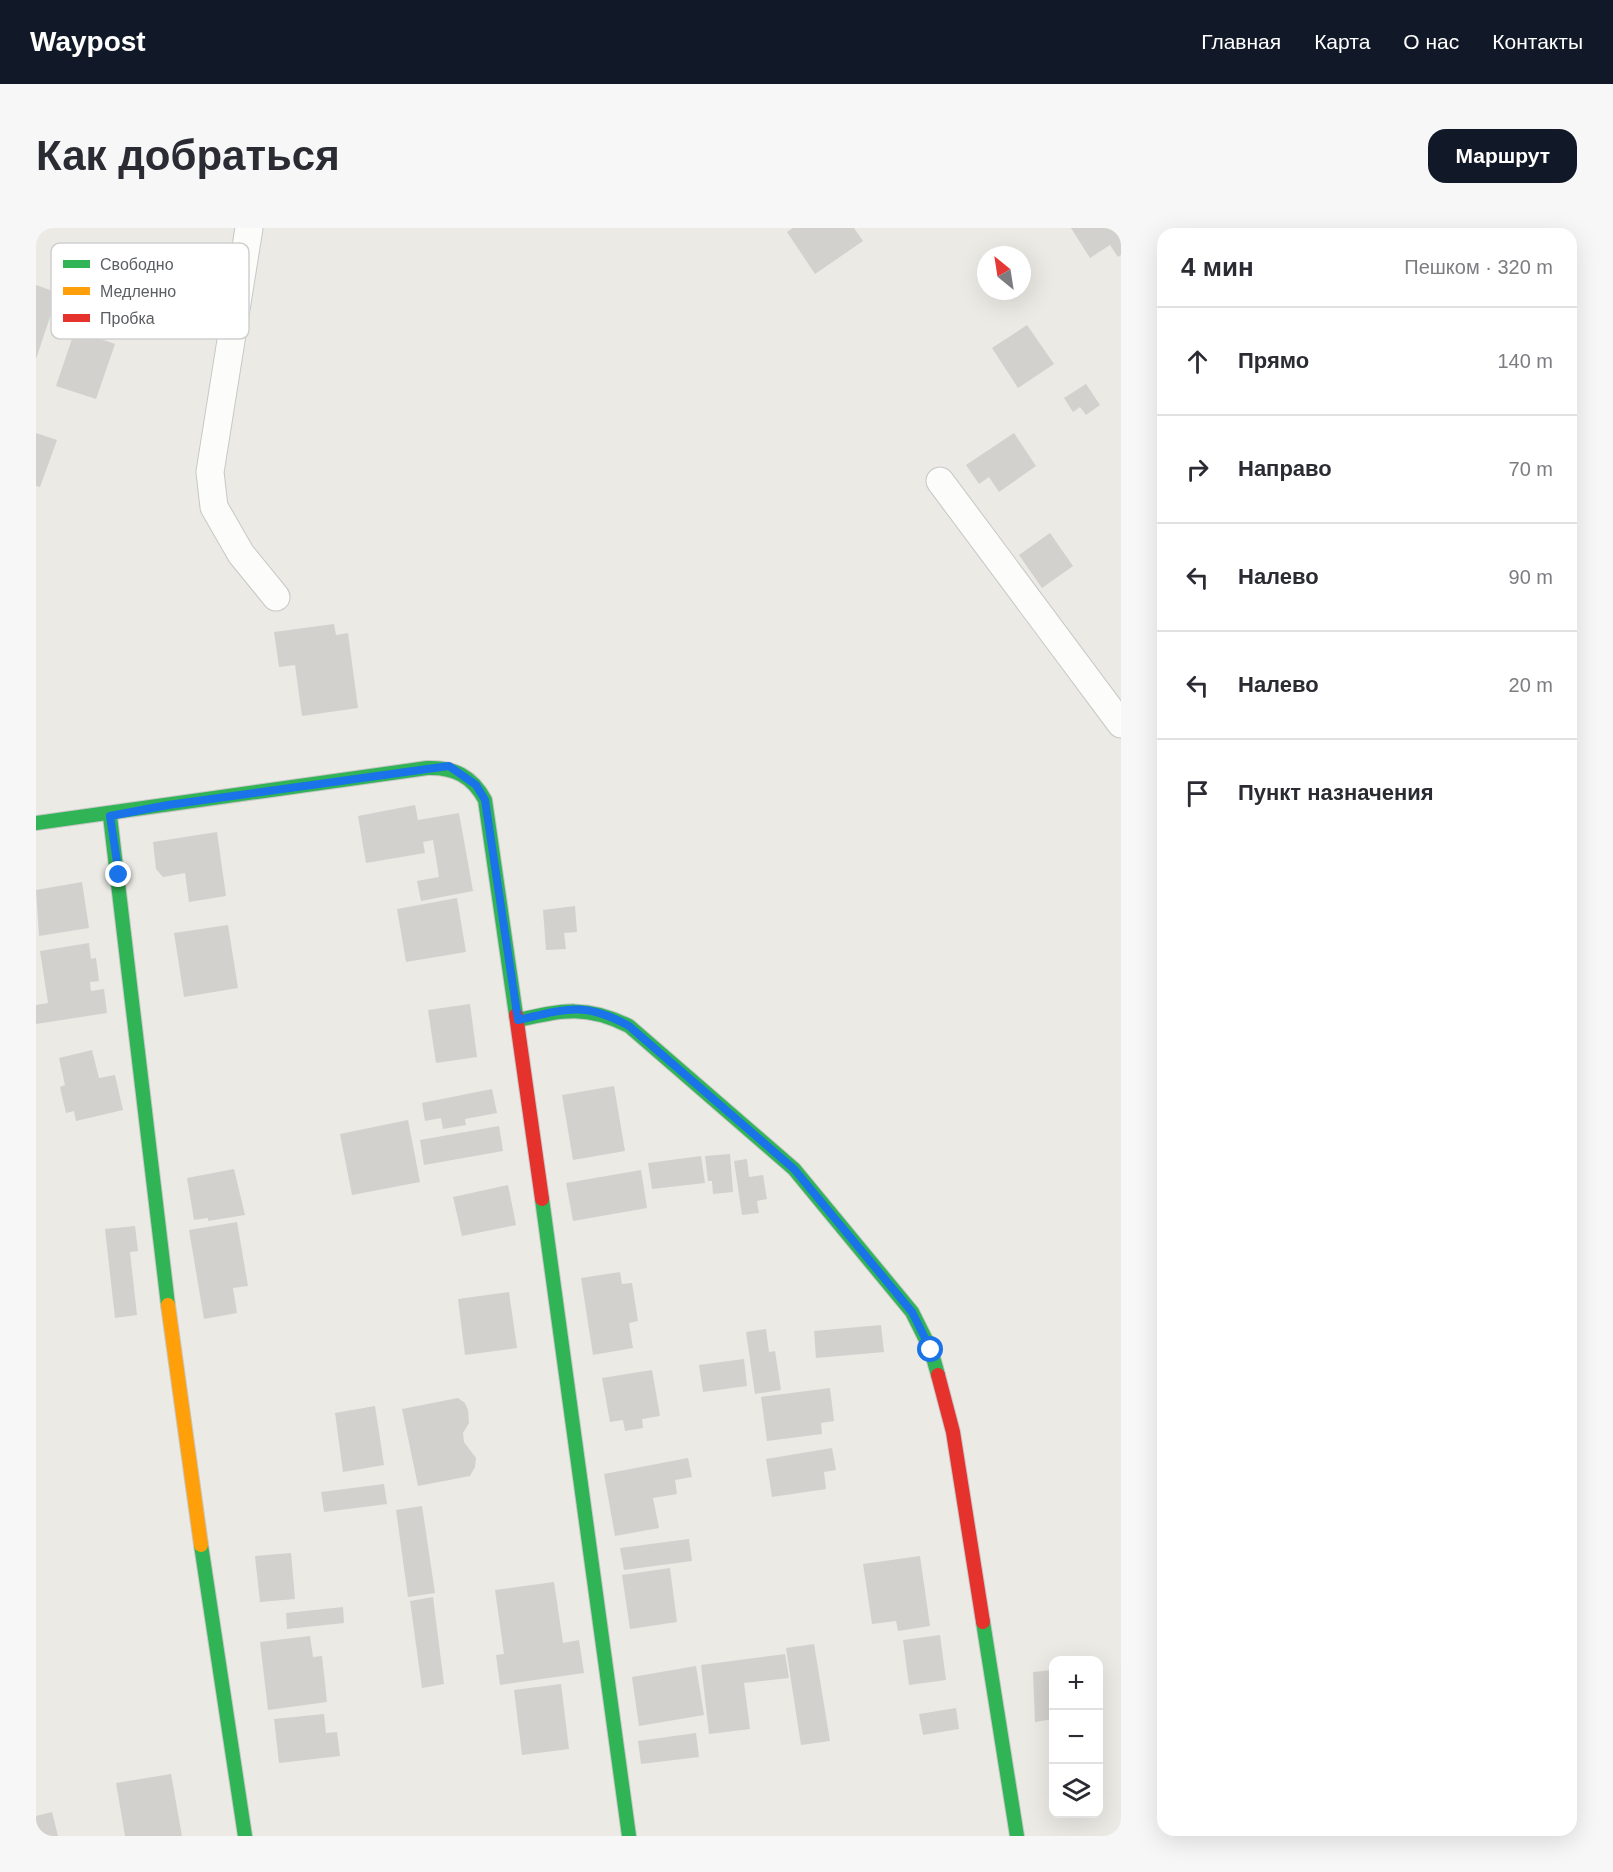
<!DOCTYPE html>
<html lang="ru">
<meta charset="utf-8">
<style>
:root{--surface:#fff;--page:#f7f7f7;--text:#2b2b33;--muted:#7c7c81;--line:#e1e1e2;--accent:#111827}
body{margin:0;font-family:Arial,sans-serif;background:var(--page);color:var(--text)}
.controls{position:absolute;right:18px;bottom:18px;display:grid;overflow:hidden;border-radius:12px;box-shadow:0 6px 24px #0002}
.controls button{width:54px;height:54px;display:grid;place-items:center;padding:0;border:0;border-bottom:2px solid var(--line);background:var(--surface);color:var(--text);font:30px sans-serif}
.compass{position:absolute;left:941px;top:18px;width:54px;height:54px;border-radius:50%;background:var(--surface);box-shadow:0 6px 24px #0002;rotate:330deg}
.stop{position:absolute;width:18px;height:18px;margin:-14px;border:4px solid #1a73e8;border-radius:50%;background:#fff}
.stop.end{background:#1a73e8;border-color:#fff;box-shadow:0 2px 6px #0008}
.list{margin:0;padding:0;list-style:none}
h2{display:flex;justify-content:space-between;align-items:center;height:78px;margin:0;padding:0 24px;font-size:26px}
h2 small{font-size:20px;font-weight:400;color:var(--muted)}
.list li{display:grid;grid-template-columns:39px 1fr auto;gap:18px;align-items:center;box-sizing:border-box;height:108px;padding:0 24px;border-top:2px solid var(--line)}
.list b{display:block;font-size:22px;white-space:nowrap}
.list em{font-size:20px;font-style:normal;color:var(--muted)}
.icon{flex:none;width:33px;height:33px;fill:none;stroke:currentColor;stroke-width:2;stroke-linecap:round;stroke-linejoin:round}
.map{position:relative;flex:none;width:1085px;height:1608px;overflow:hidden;border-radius:18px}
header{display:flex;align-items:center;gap:36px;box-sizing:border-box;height:84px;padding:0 30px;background:var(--accent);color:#fff}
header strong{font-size:28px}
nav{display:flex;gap:33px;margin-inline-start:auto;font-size:21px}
.intro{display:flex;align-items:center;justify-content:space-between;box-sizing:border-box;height:144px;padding:0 36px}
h1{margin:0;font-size:42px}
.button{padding:15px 27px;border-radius:18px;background:var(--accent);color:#fff;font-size:21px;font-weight:700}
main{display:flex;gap:36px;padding:0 36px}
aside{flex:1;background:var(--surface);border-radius:18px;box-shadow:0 6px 24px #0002}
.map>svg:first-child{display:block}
</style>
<header>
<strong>Waypost</strong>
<nav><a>Главная</a><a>Карта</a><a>О нас</a><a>Контакты</a></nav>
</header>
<div class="intro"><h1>Как добраться</h1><a class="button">Маршрут</a></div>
<main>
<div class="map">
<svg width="1085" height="1608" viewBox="0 0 1085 1608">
<rect width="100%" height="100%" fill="#ebeae5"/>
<g fill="#d2d1ce">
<path d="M757 0H818L827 13 779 46 751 4Z"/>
<path d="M1035 0H1085V27L1082 29 1074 17 1054 30Z"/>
<path d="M0 57 22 65 0 131Z"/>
<path d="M991 97 1018 136 982 160 956 120Z"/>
<path d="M39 102 79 116 60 171 20 158Z"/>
<path d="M1050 156 1064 177 1050 187 1044 179 1037 184 1028 170Z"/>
<path d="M0 205 21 212 4 259 0 258Z"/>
<path d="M978 205 1000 238 963 264 953 249 943 256 930 237Z"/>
<path d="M1014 305 1037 338 1006 360 983 327Z"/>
<path d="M298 396 300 407 312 405 322 480 266 488 259 437 243 439 238 404Z"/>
<path d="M379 577 382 592 423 585 437 663 385 673 381 653 403 649 397 612 387 614 389 625 330 635 322 588Z"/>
<path d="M181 604 190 668 153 674 149 645 127 649 120 641 117 614Z"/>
<path d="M46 654 53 700 3 708 0 662Z"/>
<path d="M421 670 430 724 370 734 361 681Z"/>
<path d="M539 678 541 704 528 705 530 721 510 722 507 682Z"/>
<path d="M192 697 202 760 148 769 138 705Z"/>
<path d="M53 715 55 731 60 730 63 753 54 754 55 763 68 761 71 785 0 796V777L12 775 4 723Z"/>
<path d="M434 776 441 829 400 835 392 782Z"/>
<path d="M56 822 63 850 79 847 87 882 40 893 38 883 30 885 24 859 29 857 23 830Z"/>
<path d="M578 858 589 923 537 932 526 867Z"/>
<path d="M456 861 461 885 429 891 430 897 407 901 405 890 389 893 386 875Z"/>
<path d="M372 892 384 954 316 967 304 906Z"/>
<path d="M463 898 467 923 388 937 384 912Z"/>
<path d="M694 926 697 964 677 966 676 953H672L669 928Z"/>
<path d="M665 928 669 955 616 961 612 935Z"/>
<path d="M711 931 713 949 727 947 731 971 721 973 723 985 706 987 698 933Z"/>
<path d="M198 941 209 987 172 993V990L158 992 151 950Z"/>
<path d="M605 942 611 980 537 993 530 955Z"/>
<path d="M472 957 480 997 426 1008 417 969Z"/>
<path d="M201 994 212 1058 197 1060 201 1085 168 1091 153 1002Z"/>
<path d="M99 998 102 1023 94 1024 101 1087 79 1090 69 1001Z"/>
<path d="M584 1044 586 1056 596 1055 602 1093 593 1095 597 1120 557 1127 545 1050Z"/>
<path d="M473 1064 481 1120 429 1127 422 1071Z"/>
<path d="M845 1097 848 1124 780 1130 778 1103Z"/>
<path d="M730 1101 733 1124 739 1123 745 1162 719 1166 710 1104Z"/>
<path d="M708 1131 711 1158 667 1164 663 1137Z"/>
<path d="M616 1142 624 1188 606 1191 607 1200 589 1203 587 1192 574 1194 566 1150Z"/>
<path d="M794 1160 798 1193 785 1195 786 1206 731 1213 725 1169Z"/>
<path d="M422 1170 429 1175 432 1182 433 1195 427 1205 428 1214 440 1230 439 1239 434 1248 382 1258 366 1181Z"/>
<path d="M339 1178 348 1237 307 1244 299 1185Z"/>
<path d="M796 1220 800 1242 788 1244 790 1261 736 1269 730 1231Z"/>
<path d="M652 1230 656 1249 639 1252 641 1266 617 1270 623 1300 579 1308 568 1246Z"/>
<path d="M348 1256 351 1276 288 1284 285 1264Z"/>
<path d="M386 1278 399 1365 372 1369 360 1282Z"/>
<path d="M653 1311 656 1333 588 1342 584 1320Z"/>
<path d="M255 1325 259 1371 224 1374 219 1328Z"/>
<path d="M884 1328 894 1398 862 1403 860 1393 836 1396 827 1336Z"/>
<path d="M634 1340 641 1394 594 1401 586 1347Z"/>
<path d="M518 1354 527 1415 543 1412 548 1445 464 1457 460 1427 468 1426 459 1362Z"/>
<path d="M397 1369 408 1456 386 1460 374 1373Z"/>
<path d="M307 1379 308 1395 251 1401 250 1385Z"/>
<path d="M904 1407 910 1452 873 1457 867 1412Z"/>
<path d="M274 1408 277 1429 286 1428 291 1474 232 1482 224 1414Z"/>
<path d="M778 1416 794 1513 765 1517 750 1420Z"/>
<path d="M749 1426 753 1450 708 1455 714 1501 673 1506 665 1437Z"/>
<path d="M660 1438 668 1487 603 1498 596 1449Z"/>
<path d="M1017 1442V1491L999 1494 997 1444Z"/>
<path d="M525 1456 533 1521 486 1527 478 1462Z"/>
<path d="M920 1480 923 1501 887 1507 883 1486Z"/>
<path d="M288 1486 290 1505 301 1504 304 1528 243 1535 238 1491Z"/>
<path d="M660 1505 663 1529 605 1536 602 1513Z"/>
<path d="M135 1546 146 1608H89L80 1555Z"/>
<path d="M16 1584 22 1608H0V1588Z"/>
</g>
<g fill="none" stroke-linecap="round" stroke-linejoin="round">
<defs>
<g id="street">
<path d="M213 0 174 244 178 279 205 326 240 369"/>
<path d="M904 253 1085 496"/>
</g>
<g id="fast">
<path d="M74 588 132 1077"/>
<path d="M0 595 391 540C418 539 436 548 449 572L480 787"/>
<path d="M482 792C527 782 551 777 593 798L758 941 876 1084 895 1122 902 1147"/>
<path d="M506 971 593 1608"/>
<path d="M165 1317 209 1608"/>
<path d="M947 1394 981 1608"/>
</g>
<path id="slow" d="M132 1077 165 1317"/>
<g id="jam">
<path d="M480 787 506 971"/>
<path d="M902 1147 917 1204 947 1394"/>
</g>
</defs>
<use href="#street" stroke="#c7c7c7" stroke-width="29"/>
<use href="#fast" stroke="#c7c7c7" stroke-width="16"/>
<use href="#slow" stroke="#c7c7c7" stroke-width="16"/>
<use href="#jam" stroke="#c7c7c7" stroke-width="16"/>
<use href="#street" stroke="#fcfcfb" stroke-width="27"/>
<use href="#fast" stroke="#30b455" stroke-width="14"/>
<use href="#slow" stroke="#ff9f0a" stroke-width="14"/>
<use href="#jam" stroke="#e5322d" stroke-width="14"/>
</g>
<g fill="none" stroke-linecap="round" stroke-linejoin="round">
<path stroke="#1a73e8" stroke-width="8" d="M83 647 74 588 132 577 413 538 440 557 449 572 482 792C530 781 548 773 593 798L758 941 876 1084 895 1122"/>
</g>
<rect x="15" y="15" width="198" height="96" rx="9" fill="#fff" stroke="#cecfd0" stroke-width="1.5"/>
<rect x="27" y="32" width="27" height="8" fill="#30b455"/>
<rect x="27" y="59" width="27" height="8" fill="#ff9f0a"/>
<rect x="27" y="86" width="27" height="8" fill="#e5322d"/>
<g font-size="16" fill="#5b5e62">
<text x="64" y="42">Свободно</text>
<text x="64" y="69">Медленно</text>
<text x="64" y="96">Пробка</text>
</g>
</svg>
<div class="controls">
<button>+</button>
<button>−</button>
<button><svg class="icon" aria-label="layers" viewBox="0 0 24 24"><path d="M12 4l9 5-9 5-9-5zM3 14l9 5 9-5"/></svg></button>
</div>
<svg class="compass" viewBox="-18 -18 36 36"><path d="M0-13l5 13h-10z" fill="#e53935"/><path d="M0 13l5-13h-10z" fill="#7c7c81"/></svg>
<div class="stop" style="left:895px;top:1122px"></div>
<div class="stop end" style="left:83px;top:647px"></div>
</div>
<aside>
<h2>4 мин<small>Пешком · 320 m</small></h2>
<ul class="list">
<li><svg class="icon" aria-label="ahead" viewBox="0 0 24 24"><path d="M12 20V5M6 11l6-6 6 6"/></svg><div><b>Прямо</b></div><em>140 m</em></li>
<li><svg class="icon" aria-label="right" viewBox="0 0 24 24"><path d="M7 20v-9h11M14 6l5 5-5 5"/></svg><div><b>Направо</b></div><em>70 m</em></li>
<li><svg class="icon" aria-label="left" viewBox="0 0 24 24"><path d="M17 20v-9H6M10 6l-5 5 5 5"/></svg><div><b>Налево</b></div><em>90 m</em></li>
<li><svg class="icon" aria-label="left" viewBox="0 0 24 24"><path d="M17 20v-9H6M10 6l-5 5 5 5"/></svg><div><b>Налево</b></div><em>20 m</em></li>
<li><svg class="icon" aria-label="arrive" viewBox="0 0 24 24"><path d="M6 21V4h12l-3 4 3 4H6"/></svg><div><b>Пункт назначения</b></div></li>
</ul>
</aside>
</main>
